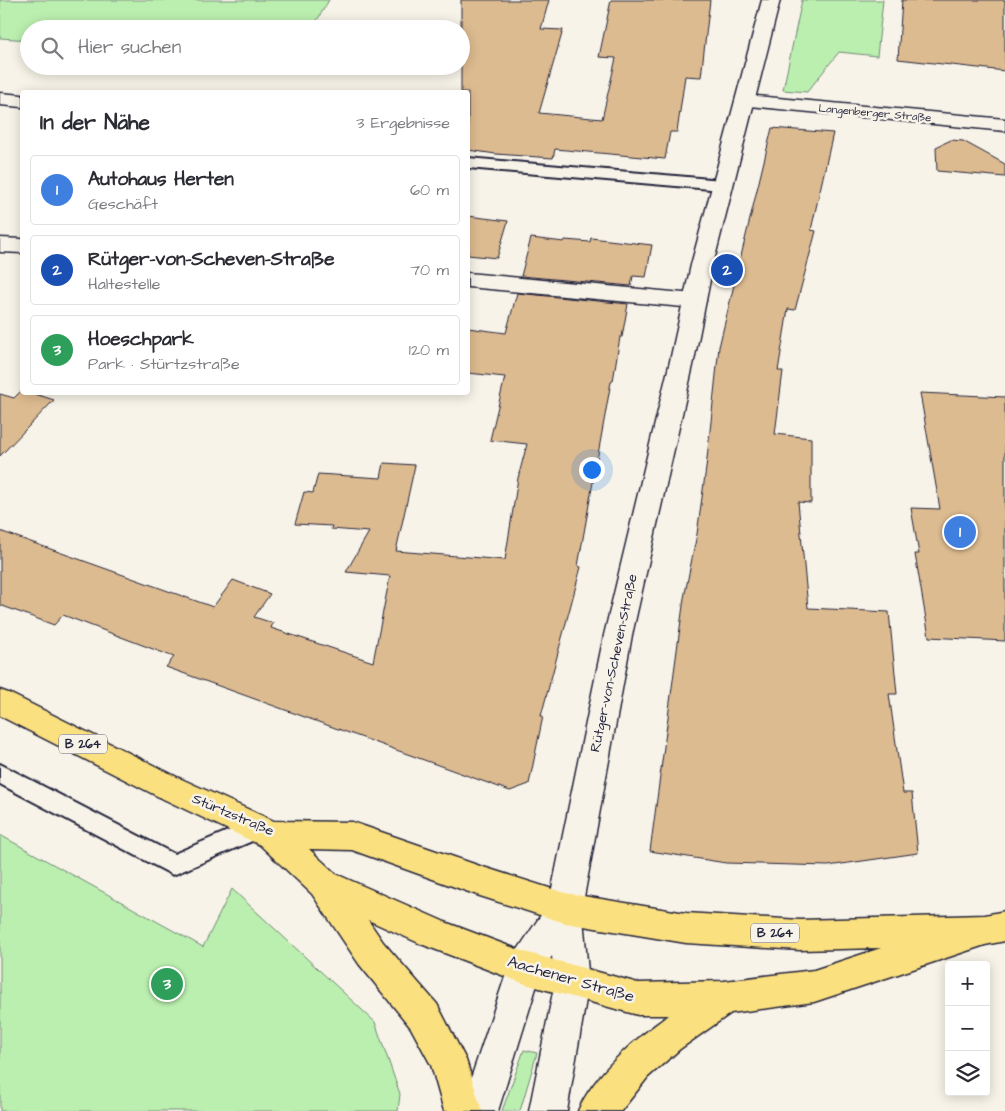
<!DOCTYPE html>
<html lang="de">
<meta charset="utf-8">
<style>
:root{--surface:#fff;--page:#f2f2f3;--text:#2b2b33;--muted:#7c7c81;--line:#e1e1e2;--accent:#ea580c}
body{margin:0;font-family:"Architects Daughter",sans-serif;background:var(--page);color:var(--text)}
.controls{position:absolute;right:15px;bottom:15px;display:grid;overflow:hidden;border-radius:5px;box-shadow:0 2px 12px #0003}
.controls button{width:45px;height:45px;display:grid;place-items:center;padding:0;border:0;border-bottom:1px solid var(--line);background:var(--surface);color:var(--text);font:25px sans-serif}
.you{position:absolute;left:591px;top:469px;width:18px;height:18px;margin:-12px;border:4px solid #fff;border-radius:50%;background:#1a73e8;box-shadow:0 0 0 8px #1a73e833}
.badge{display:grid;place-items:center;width:32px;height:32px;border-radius:50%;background:var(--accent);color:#fff;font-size:16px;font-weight:700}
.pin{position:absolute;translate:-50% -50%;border:2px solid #fff;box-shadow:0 1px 5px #0006}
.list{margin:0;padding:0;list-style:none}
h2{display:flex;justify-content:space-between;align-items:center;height:65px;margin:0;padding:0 20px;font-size:21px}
h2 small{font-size:16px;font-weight:400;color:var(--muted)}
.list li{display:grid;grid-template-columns:32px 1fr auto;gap:15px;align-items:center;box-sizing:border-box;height:70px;margin:0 10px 10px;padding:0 10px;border:1px solid var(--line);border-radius:5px}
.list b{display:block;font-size:19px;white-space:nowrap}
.list p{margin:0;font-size:16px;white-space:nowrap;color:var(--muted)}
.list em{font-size:16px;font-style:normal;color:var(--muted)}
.icon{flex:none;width:28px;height:28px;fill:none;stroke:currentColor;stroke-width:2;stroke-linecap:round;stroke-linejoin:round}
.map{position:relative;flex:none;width:1005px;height:1111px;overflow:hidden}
.search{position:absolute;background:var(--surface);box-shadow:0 2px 12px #0003;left:20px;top:20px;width:450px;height:55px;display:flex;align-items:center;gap:12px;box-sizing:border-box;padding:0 18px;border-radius:28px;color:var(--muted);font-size:19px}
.panel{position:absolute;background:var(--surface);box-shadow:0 2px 12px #0003;left:20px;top:90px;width:450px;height:305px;border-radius:5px}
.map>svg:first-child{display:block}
</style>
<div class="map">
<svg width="1005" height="1111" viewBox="0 0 1005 1111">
<rect width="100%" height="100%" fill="#f7f3e8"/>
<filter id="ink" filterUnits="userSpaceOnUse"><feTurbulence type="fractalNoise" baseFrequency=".02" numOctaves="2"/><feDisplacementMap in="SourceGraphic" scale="10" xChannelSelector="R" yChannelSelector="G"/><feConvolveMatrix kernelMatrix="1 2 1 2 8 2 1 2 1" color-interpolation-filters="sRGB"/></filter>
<g filter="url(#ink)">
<g fill="#bbefaf" stroke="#6e8875">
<path d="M0 0H329L312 29H29V40L0 38Z"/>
<path d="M802 0H883L877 56 839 52 807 92 783 90Z"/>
<path d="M0 835 203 947 232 889 375 1022 400 1094 398 1111H0Z"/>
<path d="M524 1050 537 1053 520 1111H502Z"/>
</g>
<g fill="#ddbb90" stroke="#22223b">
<path d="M461 0H549L541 29 563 30 539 113 602 119 616 58 599 57 611 0H710L701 77 685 76 677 132H670L665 159 555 149 553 158 496 154 468 150V92H461Z"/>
<path d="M902 0H1005V71L898 59Z"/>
<path d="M772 128 833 133 811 230 816 231 795 310 788 309 778 371H783L775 434 811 438V503L798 502 808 608 889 612 897 694H889L903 793H912L918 853 828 866 726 863 650 851 684 598 697 534 706 468 719 347Z"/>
<path d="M951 140 963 141 1005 164V177L937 171 936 147Z"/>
<path d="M468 216 508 221 497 258 468 255Z"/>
<path d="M531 238 564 242 565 240 590 242 591 238 652 245 646 277 633 276 631 286 521 276Z"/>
<path d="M517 293 628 304 622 337H620L613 381 611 382 578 566 581 567 541 716H543L529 784 510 791 166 667 174 657 63 615 54 625 0 605V531L213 607 233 580 270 594 254 617 273 623 271 628 373 662 390 576 346 572 369 532 331 529 332 526 295 524 304 492 313 493 318 474 381 478 384 463 415 465 396 551 505 560 518 478 527 444 490 440 505 377 468 373V328L506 333Z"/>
<path d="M22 390V392H29L54 400 0 456V394L14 398Z"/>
<path d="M920 393 1005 397V641L929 637 915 554H919L911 508 940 509Z"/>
</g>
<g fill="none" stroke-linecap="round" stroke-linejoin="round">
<defs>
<g id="lane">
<path d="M468 158 722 180 727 182 730 185 727 188 722 190 468 168Z"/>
<path d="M0 764 174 854 256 819 264 822 268 829 264 836 173 875 0 784Z"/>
</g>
<g id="street">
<path d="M0 93 22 95V107L0 105Z"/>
<path d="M746 95 1005 119V131L739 105 736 101 739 97Z"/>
<path d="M0 238 22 239V253L0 252Z"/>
<path d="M468 273 694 294 702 296 706 301 702 306 694 308 468 287Z"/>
</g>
<path id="secondary" d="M762 0H780L713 265 694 361 632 635 582 908 589 982 567 1111H529L555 982 552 956 540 975 498 1111H460L508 968 513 957 549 903 604 635 670 361 691 265Z"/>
<path id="primary" d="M0 690 11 694 177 777 274 821 352 822 480 866 565 893 686 913 800 920 985 915 1005 911V941L985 945 814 1002 731 1013 680 1049 648 1077 621 1111H578C593 1075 637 1037 669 1015H638L525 984 421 944 368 920 383 942 437 1004 466 1060 482 1111H444L431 1065 411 1028 359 964 312 894 260 845 155 795 0 716ZM309 849 352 850 480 896 565 923 686 943 800 950 881 948 814 970 724 981 638 983 525 952 445 922 336 874Z"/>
</defs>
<use href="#lane" stroke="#22223b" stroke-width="4"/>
<use href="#street" stroke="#22223b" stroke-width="3"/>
<use href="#secondary" stroke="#22223b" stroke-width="3"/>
<use href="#primary" stroke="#22223b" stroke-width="3"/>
<use href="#lane" fill="#f7f3e8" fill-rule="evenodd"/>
<use href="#street" fill="#f7f3e8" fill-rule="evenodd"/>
<use href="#secondary" fill="#f7f3e8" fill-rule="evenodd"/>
<use href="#primary" fill="#fbe080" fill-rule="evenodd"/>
</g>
</g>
<g text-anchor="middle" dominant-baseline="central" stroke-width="5" stroke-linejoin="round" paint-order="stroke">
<g font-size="11" fill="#22223b" stroke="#f7f3e8">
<text transform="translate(875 113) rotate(5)">Langenberger Straße</text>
</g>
<g fill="#f7f3e8" stroke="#62616f" stroke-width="1">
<rect x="59" y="734.5" width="48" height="19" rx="4"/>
<rect x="751" y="923.5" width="48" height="19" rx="4"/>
</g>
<g font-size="12" font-weight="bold" fill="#22223b">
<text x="83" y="744">B 264</text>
<text x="775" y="933">B 264</text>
</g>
<g font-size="14" fill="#22223b" stroke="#f7f3e8">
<text transform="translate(614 663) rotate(-78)">Rütger-von-Scheven-Straße</text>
<text transform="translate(233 815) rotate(23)">Stürtzstraße</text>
</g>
<g font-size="16" fill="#22223b" stroke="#f7f3e8">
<text transform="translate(571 979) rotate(16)">Aachener Straße</text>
</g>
</g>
</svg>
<div class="controls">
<button>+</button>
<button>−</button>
<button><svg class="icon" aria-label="layers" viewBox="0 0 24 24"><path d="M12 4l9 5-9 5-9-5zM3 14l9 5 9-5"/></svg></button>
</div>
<div class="you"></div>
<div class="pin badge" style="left:960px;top:532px;background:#3f7fe0">1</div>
<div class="pin badge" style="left:727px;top:270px;background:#1a4fb4">2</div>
<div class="pin badge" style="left:167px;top:984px;background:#2e9e5b">3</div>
<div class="search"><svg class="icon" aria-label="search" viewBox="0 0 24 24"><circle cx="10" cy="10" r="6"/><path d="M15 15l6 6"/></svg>Hier suchen</div>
<section class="panel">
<h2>In der Nähe<small>3 Ergebnisse</small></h2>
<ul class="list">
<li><span class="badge" style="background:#3f7fe0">1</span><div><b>Autohaus Herten</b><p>Geschäft</p></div><em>60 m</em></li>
<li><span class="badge" style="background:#1a4fb4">2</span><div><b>Rütger-von-Scheven-Straße</b><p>Haltestelle</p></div><em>70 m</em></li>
<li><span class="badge" style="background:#2e9e5b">3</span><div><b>Hoeschpark</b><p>Park · Stürtzstraße</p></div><em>120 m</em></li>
</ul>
</section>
</div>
